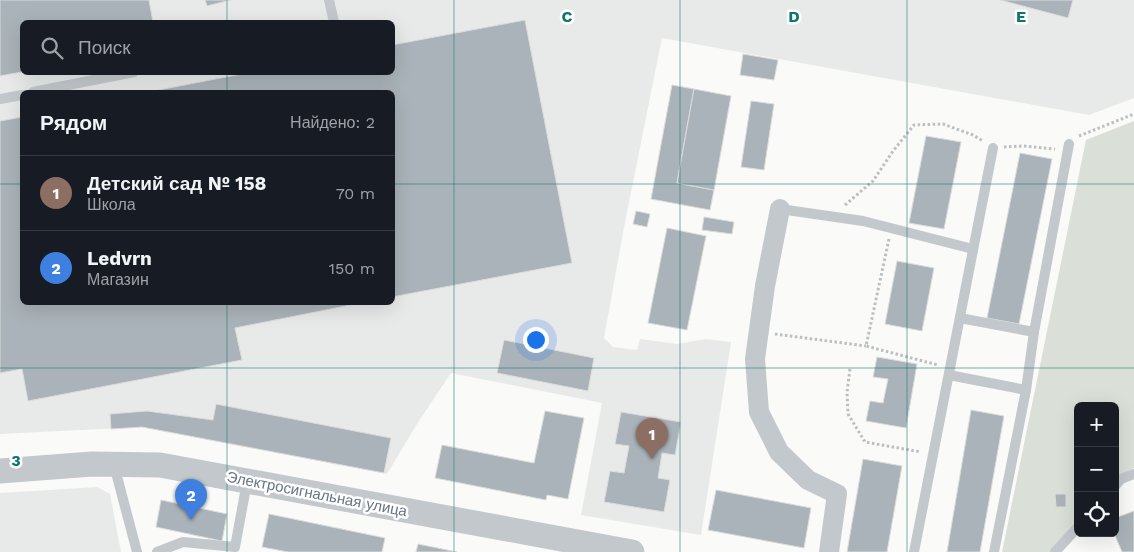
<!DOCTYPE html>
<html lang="ru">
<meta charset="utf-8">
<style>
:root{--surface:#171b24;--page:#20242c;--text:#f1f3f6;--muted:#9ea1a6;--line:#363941;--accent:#e4572e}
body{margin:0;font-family:"Work Sans",sans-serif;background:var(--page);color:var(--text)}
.controls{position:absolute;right:15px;bottom:15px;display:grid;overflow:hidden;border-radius:8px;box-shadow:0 5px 20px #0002}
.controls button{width:45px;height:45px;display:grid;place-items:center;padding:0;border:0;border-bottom:1px solid var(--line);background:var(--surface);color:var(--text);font:25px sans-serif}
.you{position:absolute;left:535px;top:339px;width:18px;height:18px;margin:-12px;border:4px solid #fff;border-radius:50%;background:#1a73e8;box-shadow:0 0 0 8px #1a73e833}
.badge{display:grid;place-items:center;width:32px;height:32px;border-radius:50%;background:var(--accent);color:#fff;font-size:16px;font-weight:700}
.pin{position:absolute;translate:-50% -41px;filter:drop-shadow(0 1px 2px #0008)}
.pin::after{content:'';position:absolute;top:26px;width:18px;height:15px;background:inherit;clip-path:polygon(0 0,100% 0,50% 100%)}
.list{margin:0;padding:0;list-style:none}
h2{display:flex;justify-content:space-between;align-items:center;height:65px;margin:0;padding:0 20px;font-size:21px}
h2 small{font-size:16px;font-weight:400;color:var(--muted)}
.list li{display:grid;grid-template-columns:32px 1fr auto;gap:15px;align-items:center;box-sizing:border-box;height:75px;padding:0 20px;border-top:1px solid var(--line)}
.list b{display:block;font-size:19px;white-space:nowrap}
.list p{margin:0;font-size:16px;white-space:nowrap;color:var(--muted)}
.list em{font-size:16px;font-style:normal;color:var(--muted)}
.icon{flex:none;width:28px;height:28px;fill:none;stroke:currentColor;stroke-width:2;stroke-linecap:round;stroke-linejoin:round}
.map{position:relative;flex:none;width:1134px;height:552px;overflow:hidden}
.search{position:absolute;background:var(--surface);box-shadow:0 5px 20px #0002;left:20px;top:20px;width:375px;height:55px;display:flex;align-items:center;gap:12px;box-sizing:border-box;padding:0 18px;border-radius:8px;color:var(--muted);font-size:19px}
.panel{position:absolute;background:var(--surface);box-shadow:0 5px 20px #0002;left:20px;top:90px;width:375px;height:215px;border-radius:8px}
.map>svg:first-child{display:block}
</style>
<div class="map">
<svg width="1134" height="552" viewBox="0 0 1134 552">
<rect width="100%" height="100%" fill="#fafaf8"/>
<g fill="#e8e9e9" fill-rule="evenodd">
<path d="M0 0H1134V98L1089 115 662 38 625 222 604 338 613 347 637 350 640 339 677 344 706 339 731 342 701 535 581 515 602 403 451 373 417 424 387 474 142 427 0 434ZM22 22H392V72H22ZM22 92H392V302H22Z"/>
<path d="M97 487 110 494 121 552H0V493Z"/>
</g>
<path fill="#dadfd7" d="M1134 121V468L1115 477V406H1078V526L1058 552H1002L1086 140Z"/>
<g fill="#aab3b9" stroke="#dcdcda">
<path d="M0 0H149L153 22H22V72L0 76Z"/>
<path d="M205 0H231L207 6Z"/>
<path d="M1000 0H1073L1068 18Z"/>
<path d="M525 20 572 263 392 297V92H148L252 72H392V45Z"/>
<path d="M743 54 778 60 774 80 740 75Z"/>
<path d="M672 85 694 89 677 183 714 190 710 210 651 199Z"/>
<path d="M694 89 731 96 714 190 677 183Z"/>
<path d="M751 101 774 104 764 170 741 167Z"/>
<path d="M22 117V302H366L235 328 242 360 28 401 22 369 0 373V121Z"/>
<path d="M926 136 961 142 944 229 909 223Z"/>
<path d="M1020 153 1052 159 1019 324 987 318Z"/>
<path d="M636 211 650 214 647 227 633 224Z"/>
<path d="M704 217 734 222 732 234 702 230Z"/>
<path d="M667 228 706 236 687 330 648 323Z"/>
<path d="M897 261 934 268 922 331 885 324Z"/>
<path d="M504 340 594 358 588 391 497 373Z"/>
<path d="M877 357 917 364 906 428 866 421 870 401 883 403 888 379 873 377Z"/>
<path d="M216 404 391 438 384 473 142 427 111 429 110 414 147 411 213 420Z"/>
<path d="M971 410 1004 416 980 552H947Z"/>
<path d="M545 411 584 418 568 499 547 495 546 500 435 478 442 445 534 463Z"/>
<path d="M621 412 681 422 675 455 662 453 658 478 670 480 664 512 604 502 610 471 624 473 629 446 615 444Z"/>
<path d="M863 459 902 466 887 552H847Z"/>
<path d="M716 490 811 508 804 548 708 530Z"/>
<path d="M1055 494H1066V507H1056Z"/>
<path d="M161 500 227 514 222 541 156 527Z"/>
<path d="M1134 511V552H1122L1114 533 1115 518Z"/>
<path d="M269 514 385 538 382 552H288L262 547Z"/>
<path d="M418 544 457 552H416Z"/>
</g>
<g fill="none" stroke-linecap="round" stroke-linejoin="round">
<g stroke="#bbbfc2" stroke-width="3" stroke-dasharray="2.5 2.5" stroke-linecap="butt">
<path d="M1079 136 1134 114"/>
<path d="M1004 147 1023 146 1055 149"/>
<path d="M845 205 873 181 893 151 914 125 943 124 973 135 983 141"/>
<path d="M889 239 866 346 938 365"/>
<path d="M775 334 866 346"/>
<path d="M850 369 847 392 848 414 865 442 921 452"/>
</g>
<g stroke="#c3c8cc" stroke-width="10">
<path d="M329 0 334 22"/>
<path d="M33 92 134 72"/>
<path d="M0 99 22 95"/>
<path d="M780 209 863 221 973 249"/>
<path d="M960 318 1034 332 1026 390"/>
<path d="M1034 332 1069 144"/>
<path d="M949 375 1026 390 994 552"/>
<path d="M114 465 137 552"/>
<path d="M1115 486 1121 479 1134 474"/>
<path d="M157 552 183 542 235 547 247 482"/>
<path d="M914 552 993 148"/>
<path d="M1055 552 1078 527"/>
</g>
<path stroke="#c3c8cc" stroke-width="20" d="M780 209 765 286 755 359 759 412 779 452 808 480 837 494 829 552"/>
<path stroke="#c3c8cc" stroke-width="25" d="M0 471 92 464 160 465 632 552"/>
</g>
<path fill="none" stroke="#0f766e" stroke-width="1" stroke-opacity="0.55" d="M227 0V22M454 0V552M680 0V552M907 0V552M227 72V92M0 184H22M392 184H1134M227 302V552M0 368H1134"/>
<g text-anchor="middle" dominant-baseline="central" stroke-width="5" stroke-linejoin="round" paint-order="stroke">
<g font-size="15" fill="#657683" stroke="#fff">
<text transform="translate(317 494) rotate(11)">Электросигнальная улица</text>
</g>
</g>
<g font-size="16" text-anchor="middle" font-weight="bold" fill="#0f766e" stroke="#fff" stroke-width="5" stroke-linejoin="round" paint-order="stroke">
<text x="567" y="22">C</text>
<text x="794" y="22">D</text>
<text x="1021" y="22">E</text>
<text x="16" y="466">3</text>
</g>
</svg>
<div class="controls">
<button>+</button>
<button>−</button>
<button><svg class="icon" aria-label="locate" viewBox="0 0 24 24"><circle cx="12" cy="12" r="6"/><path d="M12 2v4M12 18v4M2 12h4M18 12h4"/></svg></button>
</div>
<div class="you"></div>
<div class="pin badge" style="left:652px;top:459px;background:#8d6e63">1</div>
<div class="pin badge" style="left:191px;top:520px;background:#3f7fe0">2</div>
<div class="search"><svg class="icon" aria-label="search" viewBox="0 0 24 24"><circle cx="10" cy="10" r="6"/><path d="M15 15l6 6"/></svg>Поиск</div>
<section class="panel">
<h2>Рядом<small>Найдено: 2</small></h2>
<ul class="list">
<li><span class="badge" style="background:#8d6e63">1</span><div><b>Детский сад № 158</b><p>Школа</p></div><em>70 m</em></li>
<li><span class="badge" style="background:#3f7fe0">2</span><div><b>Ledvrn</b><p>Магазин</p></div><em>150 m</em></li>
</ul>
</section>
</div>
